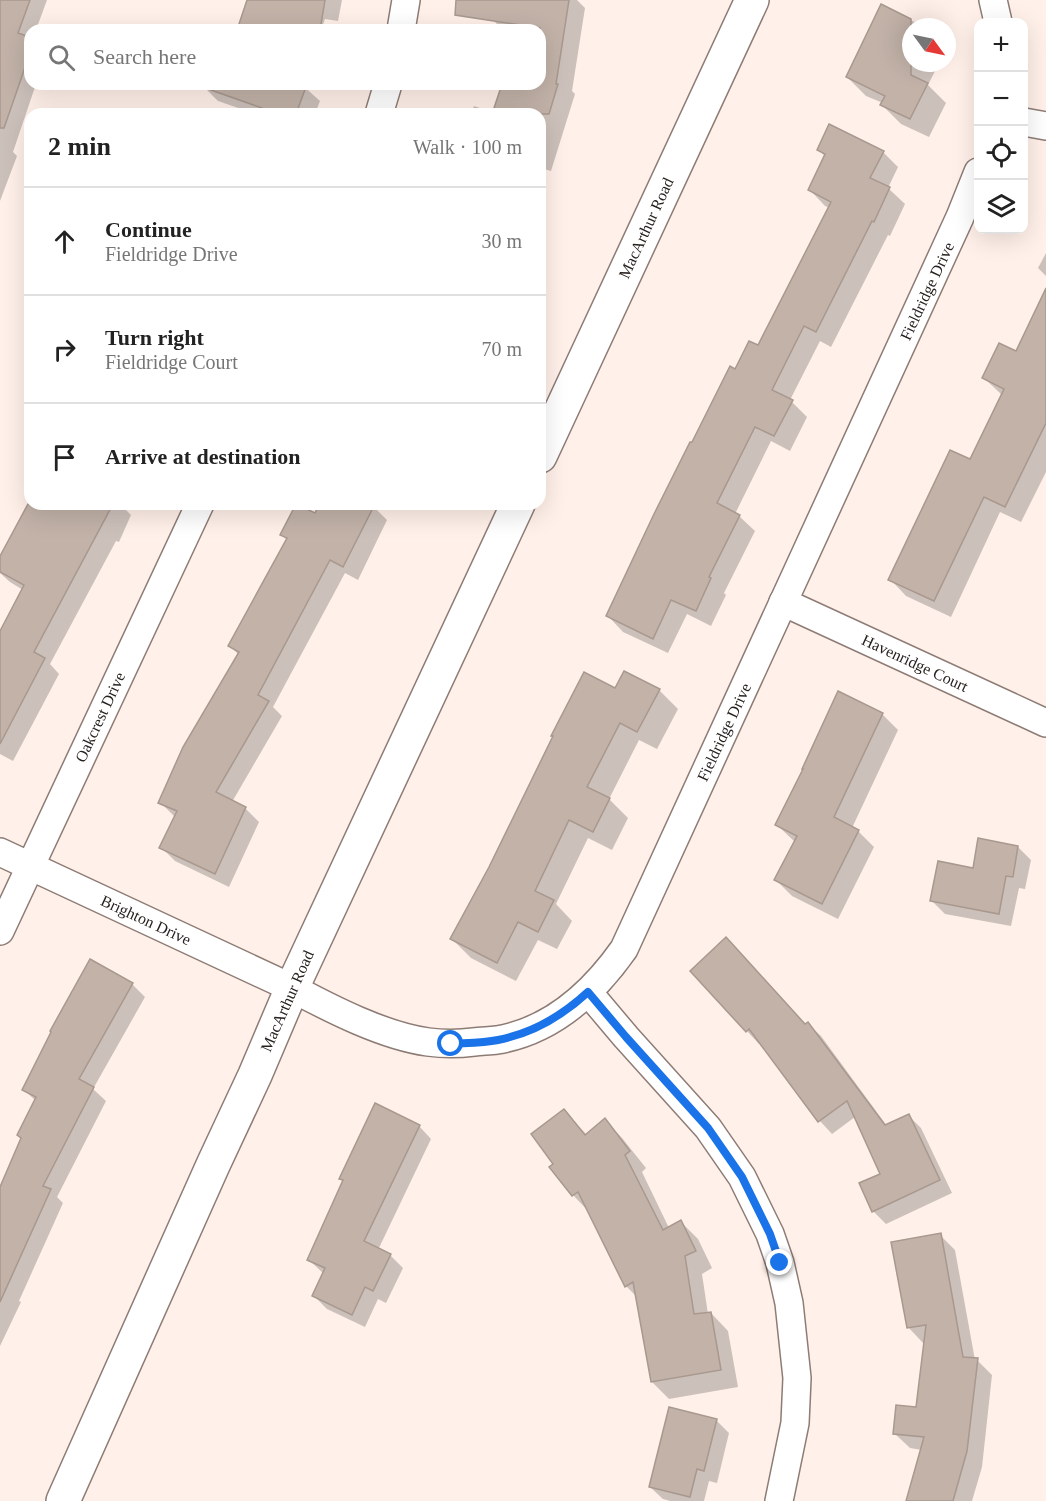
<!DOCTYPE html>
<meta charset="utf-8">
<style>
:root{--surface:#fff;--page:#f2f2f2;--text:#222;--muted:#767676;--line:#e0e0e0}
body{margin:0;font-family:Georgia,serif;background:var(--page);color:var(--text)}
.controls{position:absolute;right:18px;top:18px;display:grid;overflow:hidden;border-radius:12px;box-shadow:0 6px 24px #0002}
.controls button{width:54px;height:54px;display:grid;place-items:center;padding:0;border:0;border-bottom:2px solid var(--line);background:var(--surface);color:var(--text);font:30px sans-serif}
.compass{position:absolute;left:902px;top:18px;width:54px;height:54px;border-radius:50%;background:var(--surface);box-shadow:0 6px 24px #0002;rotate:123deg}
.stop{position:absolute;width:18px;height:18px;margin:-14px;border:4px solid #1a73e8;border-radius:50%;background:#fff}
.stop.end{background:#1a73e8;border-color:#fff;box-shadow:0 2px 6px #0008}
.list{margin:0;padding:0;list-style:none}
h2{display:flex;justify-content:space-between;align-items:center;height:78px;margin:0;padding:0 24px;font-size:26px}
h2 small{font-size:20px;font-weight:400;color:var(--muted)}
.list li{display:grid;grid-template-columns:39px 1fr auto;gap:18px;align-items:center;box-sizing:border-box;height:108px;padding:0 24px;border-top:2px solid var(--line)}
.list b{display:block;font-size:22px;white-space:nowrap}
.list p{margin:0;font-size:20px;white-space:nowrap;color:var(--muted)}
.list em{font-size:20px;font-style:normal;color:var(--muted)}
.icon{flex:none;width:33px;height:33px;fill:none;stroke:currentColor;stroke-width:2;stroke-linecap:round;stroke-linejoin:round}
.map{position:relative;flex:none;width:1046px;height:1501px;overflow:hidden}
.search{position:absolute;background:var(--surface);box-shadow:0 6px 24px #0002;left:24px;top:24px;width:522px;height:66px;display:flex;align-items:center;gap:15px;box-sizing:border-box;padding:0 21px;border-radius:18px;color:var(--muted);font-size:22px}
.panel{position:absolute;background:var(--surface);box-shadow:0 6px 24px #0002;left:24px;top:108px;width:522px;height:402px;border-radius:18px}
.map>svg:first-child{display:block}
</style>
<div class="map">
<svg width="1046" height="1501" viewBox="0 0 1046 1501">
<rect width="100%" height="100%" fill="#fff0e9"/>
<g fill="#0003">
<path d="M0 0H47L36 30H30V84H36L13 152 17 156 0 201Z"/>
<path d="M276 0H342L338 21 325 19 321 30H271Z"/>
<path d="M496 0H577L585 8 572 91 575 94 551 171 540 168V114H471L474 106 494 113 503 84H540V30H503L493 20Z"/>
<path d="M881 6 925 27H911V63H939L928 85 946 103 929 137 901 124 882 105 883 103 866 96 847 77Z"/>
<path d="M204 84H301L320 101 315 114H242L244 110 218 101 203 86Z"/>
<path d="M819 150 883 152 898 167 888 188 905 204 890 236 888 235 831 347 820 341 790 400 807 417 790 451 771 441 735 514 739 516 755 531 724 593 726 595 711 626 687 614 668 653 623 632 608 616 693 444 736 371 759 347 830 208 825 206 810 190 826 157Z"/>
<path d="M1046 253V276L1038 268Z"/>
<path d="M1046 292V472L1021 522 1000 512 951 617 906 596 890 579 970 461 1002 395 984 378 1017 353Z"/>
<path d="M35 504H120L131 515 119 542 116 541 50 664 59 674 13 761 0 754V634L23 590 10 582 0 573V559Z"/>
<path d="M321 504H374L373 506 387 520 358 580 345 573 273 707 282 716 232 802 245 808 259 822 229 887 175 861 161 847 175 817 160 802 239 655 230 646 287 540 282 535 315 515Z"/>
<path d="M616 690H659L678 709 657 749 639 740 609 799 628 818 612 850 588 838 556 904 572 921 557 949 538 940 516 981 471 958 452 939Z"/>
<path d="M882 714 898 730 852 828 858 831 874 847 838 919 792 896 776 880 795 842 777 825Z"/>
<path d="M1018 847 1031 860 1025 889 1019 888 1011 926 945 914 932 901 974 870Z"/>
<path d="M692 971 806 1025 808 1024 821 1036 887 1126 909 1116 921 1128 952 1193 886 1224 873 1211 861 1184 882 1174 855 1117 832 1134 820 1121 761 1042 759 1044 747 1031Z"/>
<path d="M132 984 145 997 93 1089 106 1101 57 1197 63 1203 19 1301 21 1302 0 1346V1191L36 1101 24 1090Z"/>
<path d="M564 1111 587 1135 605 1120 622 1138 646 1168 642 1172 669 1228 681 1222 698 1239 712 1268 702 1274 708 1314 711 1313 728 1331 738 1387 669 1399 652 1382 637 1297 626 1286 590 1213 573 1195 555 1164Z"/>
<path d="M419 1126 431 1139 378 1250 390 1255 403 1268 386 1303 378 1299 365 1327 327 1309 314 1296 324 1274 308 1259 344 1181 341 1178Z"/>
<path d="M940 1235 955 1250 975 1360H977L992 1375 982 1467 972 1501H908L922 1450 910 1448 894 1433 917 1409 925 1342 923 1343 908 1327Z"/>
<path d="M716 1420 729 1433 717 1483 709 1481 704 1501H670L663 1499 650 1487Z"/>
</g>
<g fill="#c2b2a8" stroke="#a8988e" stroke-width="1.5">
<path d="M0 0H30L18 33 30 37V53L4 128H0Z"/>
<path d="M247 0H325L320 30H237Z"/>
<path d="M456 0H569L556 84H558L549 114H492L502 84H540V28L455 15Z"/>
<path d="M881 4 911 19V75L928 83 910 119 880 105 885 96 846 77Z"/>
<path d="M205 84H307L296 114H260L262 108 205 88Z"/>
<path d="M829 124 884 151 870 178 890 187 874 222 872 221 816 332 804 326 772 390 793 400 774 436 755 427 717 503 740 515 709 577 711 578 696 611 671 600 653 639 606 616 654 514 690 442H692L730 366 735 369 749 341 758 345 831 202 808 190 825 154 817 150Z"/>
<path d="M1046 288V423L1005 507 984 497 934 601 888 580 950 450 970 459 1004 389 982 378 999 343 1016 351Z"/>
<path d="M28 504H113L34 652 45 658 0 744V631L24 585 0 572V556Z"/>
<path d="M296 504 315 513 319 504H375L343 567 330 560 258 695 269 701 216 792 246 807 215 874 159 848 177 811 158 803 183 747 239 652 228 646 287 538 280 535Z"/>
<path d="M624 671 660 689 637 732 620 723 587 787 610 798 593 832 569 820 535 891 554 900 538 932 518 922 497 963 450 939 489 867 553 736H551L584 672 615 688Z"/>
<path d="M838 691 883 713 834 817 859 830 822 904 774 880 797 836 775 825 803 769H802Z"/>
<path d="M978 838 1018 846 1013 877 1006 876 999 914 930 901 938 861 973 868Z"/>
<path d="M726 937 805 1024 808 1022 885 1125 909 1114 940 1180 872 1212 859 1183 880 1174 847 1101 818 1122 749 1029 746 1032 690 971Z"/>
<path d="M90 959 133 983 79 1079 94 1087 43 1186 51 1189 0 1302V1187L21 1138 17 1135 36 1097 22 1090 51 1032 50 1031Z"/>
<path d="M375 1103 420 1125 364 1241 391 1254 373 1291 365 1287 352 1315 312 1296 325 1268 307 1260 343 1180 339 1179Z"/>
<path d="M564 1109 585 1135 605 1118 630 1151 625 1155 663 1230 681 1220 696 1251 685 1256 694 1314 711 1312 721 1370 651 1382 633 1282 625 1287 578 1192 572 1196 549 1167 553 1164 531 1134Z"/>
<path d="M941 1233 963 1357 978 1358 967 1451 953 1501H906L924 1437 893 1434 896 1405 916 1407 926 1325 907 1328 891 1242Z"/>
<path d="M669 1407 717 1419 704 1471 697 1469 690 1497 649 1487Z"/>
</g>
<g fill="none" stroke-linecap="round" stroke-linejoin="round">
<defs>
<g id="street">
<path d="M993 0 998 22"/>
<path d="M401 30 406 0"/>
<path d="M379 114 388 84"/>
<path d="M1024 122 1046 126"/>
<path d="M783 602 1046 723"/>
<path d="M0 852 292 988C331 1009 384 1036 428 1042 443 1044 458 1044 474 1042 481 1041 489 1041 497 1040 551 1031 593 993 624 949L960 217 978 172"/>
<path d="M0 931 200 504"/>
<path d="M588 992 626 1037 708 1128 742 1177 770 1234 780 1263 789 1303 797 1378 795 1423 779 1501"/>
</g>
<g id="secondary">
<path d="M540 456 752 0"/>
<path d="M63 1501 213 1165 255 1075 292 988 518 504"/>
</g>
</defs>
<use href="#street" stroke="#8d7c75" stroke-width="30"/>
<use href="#secondary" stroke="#8d7c75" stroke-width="36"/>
<use href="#street" stroke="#fff" stroke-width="27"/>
<use href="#secondary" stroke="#fff" stroke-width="33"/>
</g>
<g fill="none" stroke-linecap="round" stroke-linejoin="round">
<path stroke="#1a73e8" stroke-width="8" d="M451 1044C466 1043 483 1043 498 1040 534 1033 562 1016 588 992L626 1037 708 1128 742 1177 770 1234 780 1263"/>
</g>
<g text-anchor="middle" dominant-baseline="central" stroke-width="4.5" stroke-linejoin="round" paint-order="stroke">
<g font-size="16" fill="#28221f" stroke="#fff">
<text transform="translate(646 228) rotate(-65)">MacArthur Road</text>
<text transform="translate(927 291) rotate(-65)">Fieldridge Drive</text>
<text transform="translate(915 663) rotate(25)">Havenridge Court</text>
<text transform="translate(100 717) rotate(-65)">Oakcrest Drive</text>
<text transform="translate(724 732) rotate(-65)">Fieldridge Drive</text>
<text transform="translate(146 920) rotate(25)">Brighton Drive</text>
<text transform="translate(287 1001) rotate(-66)">MacArthur Road</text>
</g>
</g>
</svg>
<div class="controls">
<button>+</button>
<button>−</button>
<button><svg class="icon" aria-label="locate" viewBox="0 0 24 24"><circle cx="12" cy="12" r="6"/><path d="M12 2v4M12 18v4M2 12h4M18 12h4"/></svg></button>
<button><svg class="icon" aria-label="layers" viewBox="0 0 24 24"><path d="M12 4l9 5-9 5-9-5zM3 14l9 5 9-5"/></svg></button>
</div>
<svg class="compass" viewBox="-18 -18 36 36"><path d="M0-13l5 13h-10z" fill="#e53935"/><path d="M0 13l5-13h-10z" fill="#767676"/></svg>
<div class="stop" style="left:451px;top:1044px"></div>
<div class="stop end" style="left:780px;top:1263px"></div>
<div class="search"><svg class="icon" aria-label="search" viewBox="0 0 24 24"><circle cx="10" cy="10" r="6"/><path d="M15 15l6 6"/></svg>Search here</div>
<section class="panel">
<h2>2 min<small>Walk · 100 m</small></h2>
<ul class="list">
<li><svg class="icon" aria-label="ahead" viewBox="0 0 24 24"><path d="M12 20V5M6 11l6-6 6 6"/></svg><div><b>Continue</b><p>Fieldridge Drive</p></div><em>30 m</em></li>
<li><svg class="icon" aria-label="right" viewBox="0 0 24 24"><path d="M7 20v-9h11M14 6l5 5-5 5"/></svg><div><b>Turn right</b><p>Fieldridge Court</p></div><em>70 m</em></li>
<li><svg class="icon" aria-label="arrive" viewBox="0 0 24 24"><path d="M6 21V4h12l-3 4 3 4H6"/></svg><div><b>Arrive at destination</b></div></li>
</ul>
</section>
</div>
